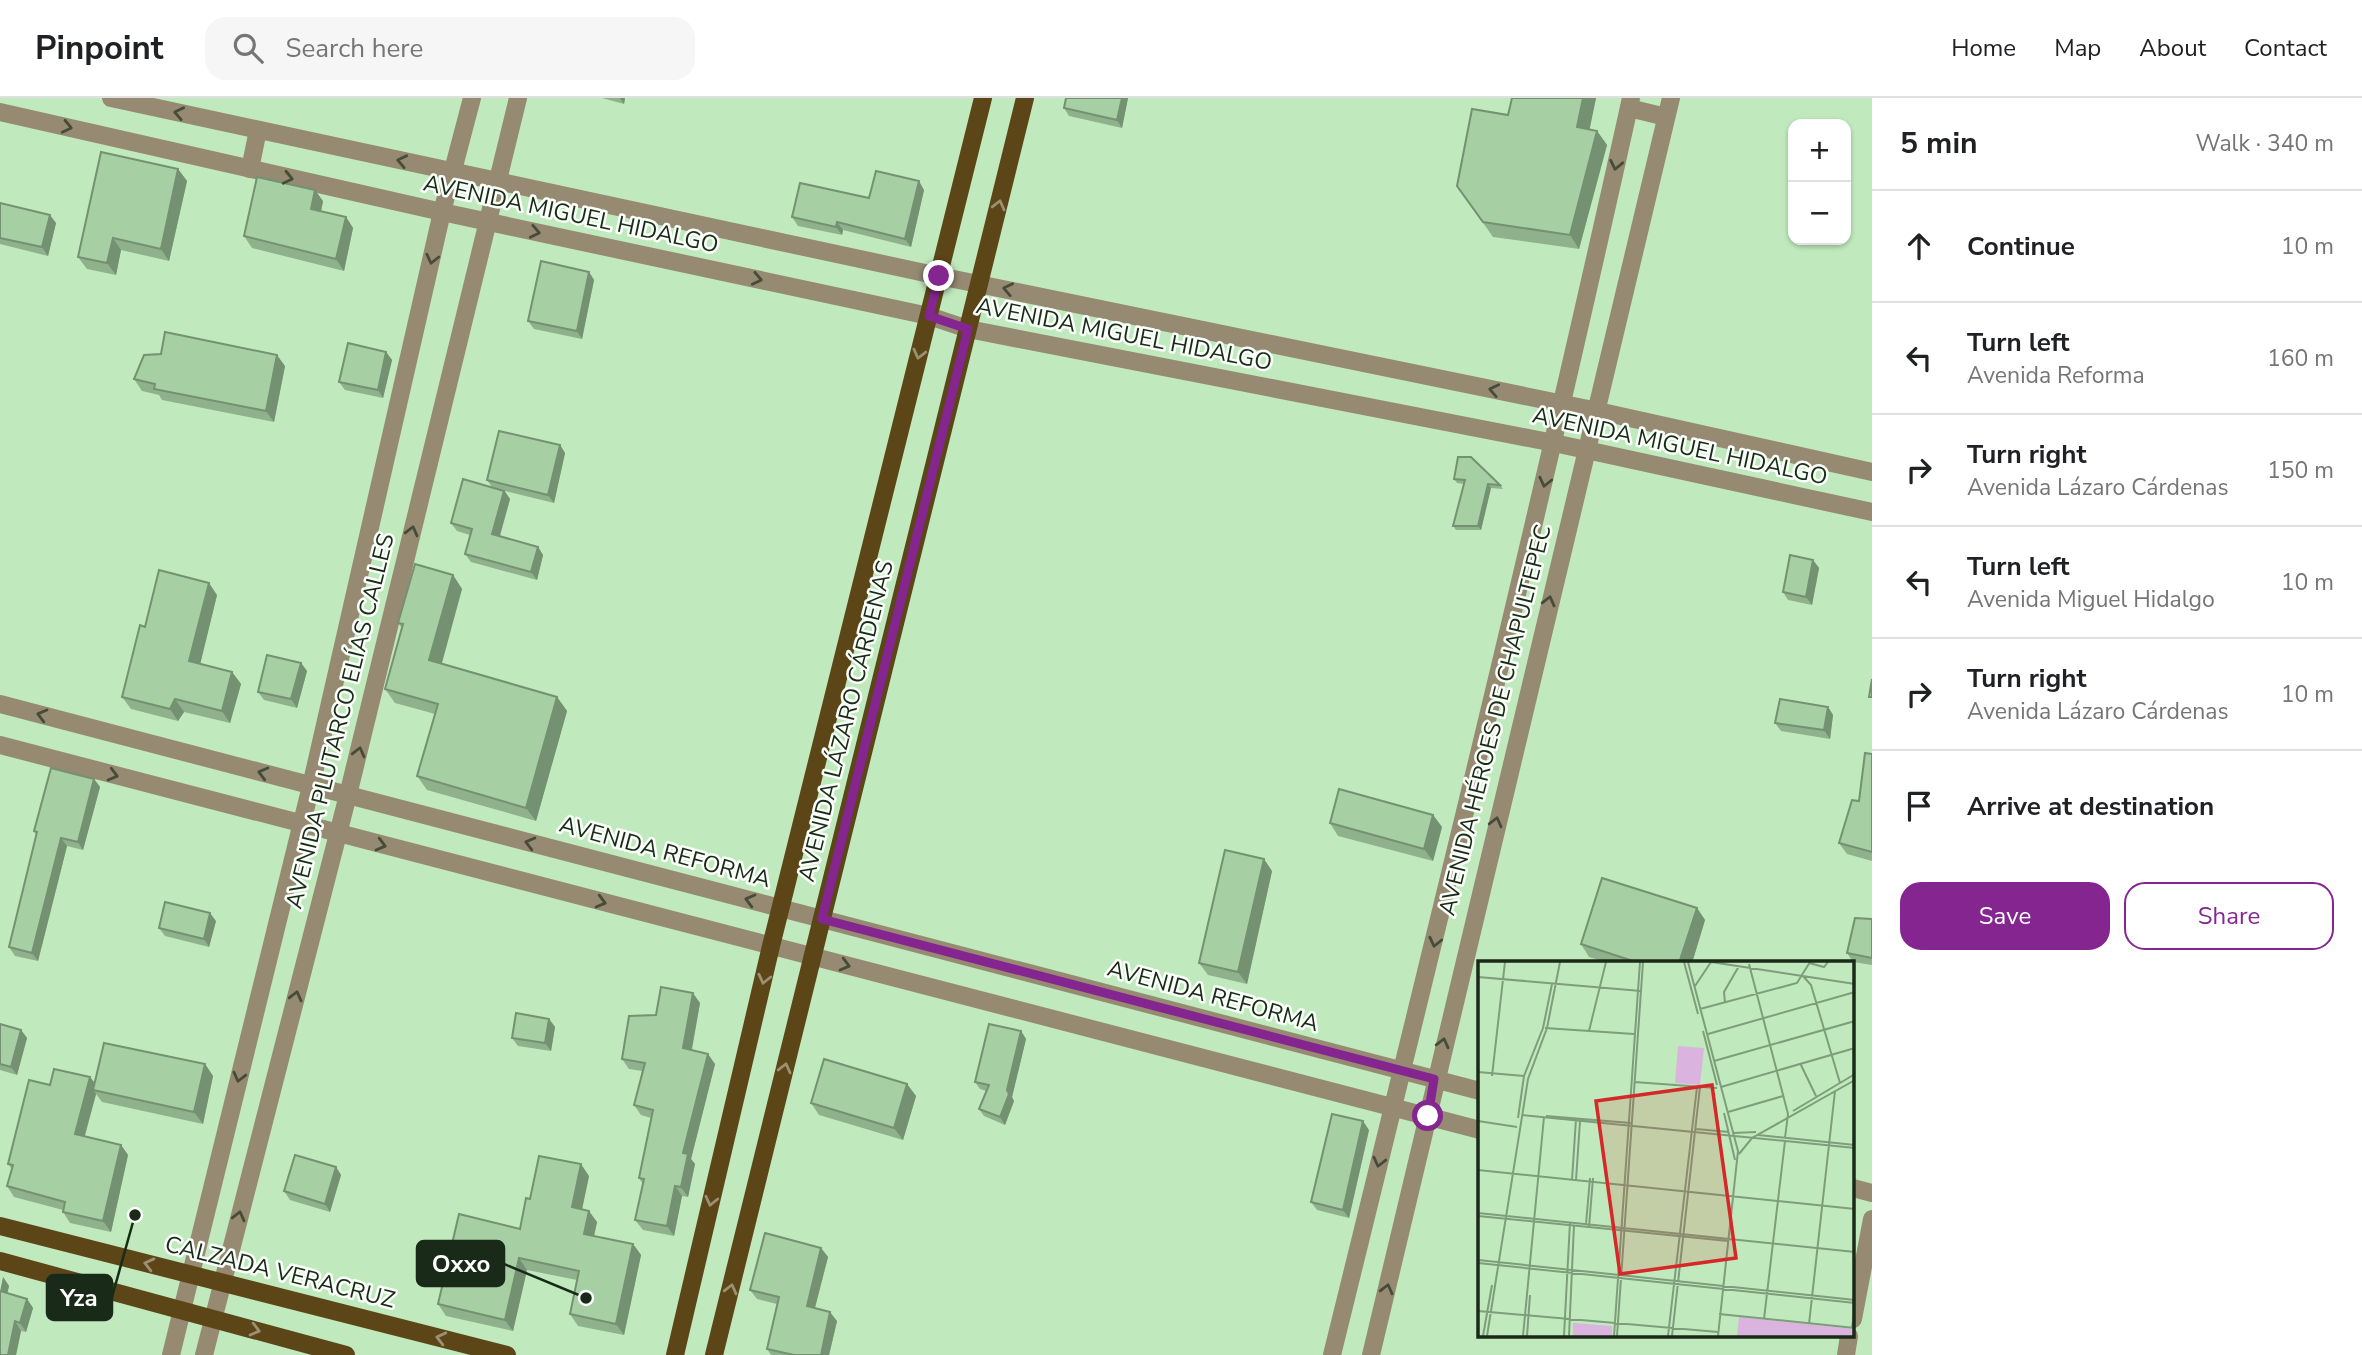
<!DOCTYPE html>
<meta charset="utf-8">
<style>
:root{--surface:#fff;--page:#f6f6f6;--text:#202124;--muted:#757577;--line:#e0e0e0;--accent:#842590}
body{margin:0;font-family:"Nunito Sans",sans-serif;background:var(--page);color:var(--text)}
.controls{position:absolute;right:21px;top:21px;display:grid;overflow:hidden;border-radius:14px;box-shadow:0 2px 5px #0004}
.controls button{width:63px;height:63px;display:grid;place-items:center;padding:0;border:0;border-bottom:2px solid var(--line);background:var(--surface);color:var(--text);font:35px sans-serif}
.stop{position:absolute;width:21px;height:21px;margin:-16px;border:5px solid #842590;border-radius:50%;background:#fff}
.stop.end{background:#842590;border-color:#fff;box-shadow:0 2px 7px #0008}
.list{margin:0;padding:0;list-style:none}
h2{display:flex;justify-content:space-between;align-items:center;height:91px;margin:0;padding:0 28px;font-size:30px}
h2 small{font-size:23px;font-weight:400;color:var(--muted)}
.list li{display:grid;grid-template-columns:46px 1fr auto;gap:21px;align-items:center;box-sizing:border-box;height:112px;padding:0 28px;border-top:2px solid var(--line)}
.list b{display:block;font-size:26px;white-space:nowrap}
.list p{margin:0;font-size:23px;white-space:nowrap;color:var(--muted)}
.list em{font-size:23px;font-style:normal;color:var(--muted)}
.actions{display:flex;gap:14px;padding:21px 28px}
.actions a{flex:1;padding:16px 0;border:2px solid var(--accent);border-radius:21px;text-align:center;font-size:24px;color:var(--accent)}
.actions .main{background:var(--accent);color:#fff}
.icon{flex:none;width:38px;height:38px;fill:none;stroke:currentColor;stroke-width:2;stroke-linecap:round;stroke-linejoin:round}
.map{position:relative;flex:none;width:1872px;height:1257px;overflow:hidden}
header{display:flex;align-items:center;gap:42px;box-sizing:border-box;height:98px;padding:0 35px;background:var(--surface);border-bottom:2px solid var(--line)}
header strong{font-size:33px}
nav{display:flex;gap:38px;margin-inline-start:auto;font-size:24px}
.search{width:490px;height:63px;background:var(--page);display:flex;align-items:center;gap:18px;box-sizing:border-box;padding:0 24px;border-radius:21px;color:var(--muted);font-size:26px}
main{display:flex}
aside{flex:1;background:var(--surface)}
.map>svg:first-child{display:block}
</style>
<header>
<strong>Pinpoint</strong>
<div class="search"><svg class="icon" aria-label="search" viewBox="0 0 24 24"><circle cx="10" cy="10" r="6"/><path d="M15 15l6 6"/></svg>Search here</div>
<nav><a>Home</a><a>Map</a><a>About</a><a>Contact</a></nav>
</header>
<main>
<div class="map">
<svg width="1872" height="1257" viewBox="0 0 1872 1257">
<rect width="100%" height="100%" fill="#c0eabd"/>
<g fill="none" stroke-linecap="round" stroke-linejoin="round">
<g stroke="#968a73" stroke-width="18">
<path d="M111 0 939 178 1598 313 1872 374"/>
<path d="M1629 10 1666 19"/>
<path d="M0 14 442 114 929 218 968 231 1554 345 1872 414"/>
<path d="M250 71 258 32"/>
<path d="M0 606 1480 993"/>
<path d="M0 647 1480 1032"/>
<path d="M1853 1090 1872 1095"/>
<path d="M1853 1221 1872 1121"/>
<path d="M171 1257 311 688 442 114 472 0"/>
<path d="M204 1257 348 697 518 0"/>
<path d="M1332 1257C1435 839 1538 421 1631 0"/>
<path d="M1371 1257 1671 0"/>
<path d="M1846 1257 1849 1238"/>
</g>
<g stroke="#5c4618" stroke-width="18">
<path d="M0 1128 507 1257"/>
<path d="M0 1163 346 1257"/>
<path d="M675 1257 771 848 983 0"/>
<path d="M714 1257 1025 0"/>
</g>
</g>
<g fill="#8fb28c">
<path d="M602 0H625L624 6Z"/>
<path d="M1066 0H1128L1122 30 1069 18 1064 10Z"/>
<path d="M1596 0 1589 32 1597 33 1607 47 1579 151 1493 139 1457 88 1508 17Z"/>
<path d="M178 71 187 83 169 163 121 152 116 177 87 171 78 159Z"/>
<path d="M924 92 911 149 843 132 842 137 798 128 792 119 869 100Z"/>
<path d="M323 103 321 114 346 119 353 130 344 173 252 150 244 138Z"/>
<path d="M0 105 56 125 48 158 0 146Z"/>
<path d="M589 174 594 182 582 241 534 231 528 223Z"/>
<path d="M386 254 392 262 383 300 345 292 339 284Z"/>
<path d="M285 268 274 324 162 302 159 297 142 293 134 281Z"/>
<path d="M560 347 565 355 554 405 505 393 510 401 500 438 538 449 543 457 537 482 471 464 465 456 470 437 457 433 451 425 492 389 487 382Z"/>
<path d="M1454 381 1500 387 1503 391 1491 390 1481 432H1456L1453 428 1464 386 1457 385Z"/>
<path d="M1813 462 1819 470 1812 507 1788 502 1783 494Z"/>
<path d="M453 477 462 491 441 565 557 599 567 613 536 723 427 692 417 678 435 616 395 605 385 591 402 530 398 525Z"/>
<path d="M217 497 200 566 232 574 241 586 230 625 184 614 178 623 131 611 122 599 145 529Z"/>
<path d="M301 565 307 573 297 610 264 602 258 594Z"/>
<path d="M1828 609 1833 617 1830 641 1781 633 1775 625Z"/>
<path d="M1872 656V763L1847 756 1839 745 1859 703Z"/>
<path d="M94 681 100 689 83 752 67 748 38 863 15 858 9 849 36 737 34 733Z"/>
<path d="M1433 717 1442 729 1433 763 1338 738 1330 725Z"/>
<path d="M1272 773 1247 886 1208 877 1199 865Z"/>
<path d="M1697 810 1705 822 1692 865H1610L1589 859 1581 846Z"/>
<path d="M1872 821V867L1853 864 1847 855Z"/>
<path d="M216 823 209 849 165 838 159 830Z"/>
<path d="M700 905 692 952 715 966 691 1061 695 1066 688 1099 682 1098 674 1138 643 1132 635 1122 643 1086 639 1080 651 1020 641 1017 634 1007 642 973 629 971 622 961 656 917Z"/>
<path d="M549 921 555 929 551 953 518 948 512 940Z"/>
<path d="M0 926 21 932 27 940 17 977 0 972Z"/>
<path d="M1021 933 1026 941 1012 999 1014 1003 1005 1027 984 1018 979 1011 986 993 980 991 975 984Z"/>
<path d="M205 966 213 978 203 1026 102 1004 96 996 85 1038 121 1047 128 1057 111 1134 70 1125 63 1114V1112L14 1099 7 1088 12 1071 8 1066 50 987 90 979 95 985Z"/>
<path d="M907 986 916 998 903 1042 819 1017 811 1005Z"/>
<path d="M1369 1032 1349 1120 1317 1112 1311 1104Z"/>
<path d="M336 1069 341 1077 330 1114 290 1102 284 1093Z"/>
<path d="M589 1078 582 1111 597 1124 594 1138 633 1146 641 1157 624 1237 578 1228 570 1216 577 1182 527 1172 513 1233 446 1218 438 1206 520 1131 530 1101Z"/>
<path d="M821 1150 828 1159 815 1210 837 1223 829 1257H771L767 1251 777 1206 757 1201 750 1192Z"/>
<path d="M3 1179 9 1188 7 1195 27 1201 33 1210 26 1234 21 1233 16 1257H0Z"/>
</g>
<g fill="#749172">
<path d="M620 0H625L624 6Z"/>
<path d="M1122 0H1128L1122 30 1117 22Z"/>
<path d="M1583 0H1596L1587 44 1577 29Z"/>
<path d="M1597 33 1607 47 1579 151 1570 137Z"/>
<path d="M178 71 187 83 169 163 161 151Z"/>
<path d="M919 83 924 92 911 149 905 141Z"/>
<path d="M315 92 323 103 319 123 311 111Z"/>
<path d="M50 117 56 125 48 158 42 149Z"/>
<path d="M346 119 353 130 344 173 336 161Z"/>
<path d="M837 124 843 132 842 137 836 129Z"/>
<path d="M113 140 121 152 116 177 107 165Z"/>
<path d="M589 174 594 182 582 241 577 233Z"/>
<path d="M386 254 392 262 383 300 378 292Z"/>
<path d="M277 257 285 268 274 324 266 313Z"/>
<path d="M560 347 565 355 554 405 548 397Z"/>
<path d="M1488 386 1491 390 1481 432 1478 428Z"/>
<path d="M504 393 510 401 498 444 492 436Z"/>
<path d="M538 449 543 457 537 482 531 474Z"/>
<path d="M1813 462 1819 470 1812 507 1806 499Z"/>
<path d="M453 477 462 491 439 576 429 562Z"/>
<path d="M209 485 217 497 198 575 189 563Z"/>
<path d="M301 565 307 573 297 610 291 601Z"/>
<path d="M232 574 241 586 230 625 222 613Z"/>
<path d="M557 599 567 613 536 723 526 710Z"/>
<path d="M175 601 184 614 178 623 170 611Z"/>
<path d="M1828 609 1833 617 1830 641 1824 632Z"/>
<path d="M94 681 100 689 83 752 78 744Z"/>
<path d="M1433 717 1442 729 1433 763 1424 751Z"/>
<path d="M61 740 67 748 38 863 32 855Z"/>
<path d="M1264 761 1272 773 1247 886 1238 874Z"/>
<path d="M1697 810 1705 822 1692 865H1679Z"/>
<path d="M210 815 216 823 209 849 204 841Z"/>
<path d="M693 895 700 905 690 960 683 950Z"/>
<path d="M549 921 555 929 551 953 545 945Z"/>
<path d="M21 932 27 940 17 977 11 969Z"/>
<path d="M1021 933 1026 941 1012 999 1014 1003 1005 1027 1000 1019Z"/>
<path d="M708 956 715 966 691 1061 695 1066 688 1099 681 1089 683 1055Z"/>
<path d="M205 966 213 978 203 1026 194 1014Z"/>
<path d="M90 979 98 990 93 992 96 996 82 1047 75 1036Z"/>
<path d="M907 986 916 998 903 1042 894 1030Z"/>
<path d="M1363 1023 1369 1032 1349 1120 1343 1112Z"/>
<path d="M121 1047 128 1057 111 1134 103 1123Z"/>
<path d="M581 1066 589 1078 580 1121 572 1109Z"/>
<path d="M336 1069 341 1077 330 1114 325 1106Z"/>
<path d="M675 1088 682 1098 674 1138 667 1128Z"/>
<path d="M589 1113 597 1124 592 1147 584 1136Z"/>
<path d="M633 1146 641 1157 624 1237 616 1226Z"/>
<path d="M821 1150 828 1159 813 1217 807 1208Z"/>
<path d="M519 1160 527 1172 513 1233 505 1222Z"/>
<path d="M3 1179 9 1188 6 1202 0 1194Z"/>
<path d="M27 1201 33 1210 26 1234 20 1225Z"/>
<path d="M830 1214 837 1223 829 1257H821Z"/>
<path d="M15 1223 21 1233 16 1257H8Z"/>
</g>
<g fill="#a6cfa3" stroke="#749172" stroke-width="2">
<path d="M1066 0H1122L1117 22 1064 10Z"/>
<path d="M1512 0H1583L1577 29 1597 33 1570 137 1483 124 1457 88 1472 11 1508 17Z"/>
<path d="M101 54 178 71 161 151 113 140 107 165 78 159Z"/>
<path d="M876 73 919 83 905 141 837 124 836 129 792 119 800 85 869 100Z"/>
<path d="M257 79 315 92 311 111 346 119 336 161 244 138Z"/>
<path d="M0 105 50 117 42 149 0 140Z"/>
<path d="M541 163 589 174 577 233 528 223Z"/>
<path d="M165 234 277 257 266 313 154 291 155 286 134 281 144 257 161 256Z"/>
<path d="M348 245 386 254 378 292 339 284Z"/>
<path d="M499 333 560 347 548 397 487 382Z"/>
<path d="M1458 359H1471L1500 387 1488 386 1478 428H1453L1465 382 1454 381Z"/>
<path d="M463 381 504 393 492 436 538 449 531 474 465 456 472 431 451 425Z"/>
<path d="M1790 457 1813 462 1806 499 1783 494Z"/>
<path d="M415 466 453 477 429 562 557 599 526 710 417 678 438 606 385 591 403 526 398 525Z"/>
<path d="M159 472 209 485 189 563 232 574 222 613 175 601 170 611 122 599 140 527 145 529Z"/>
<path d="M267 557 301 565 291 601 258 594Z"/>
<path d="M1872 581V599H1869Z"/>
<path d="M1780 601 1828 609 1824 632 1775 625Z"/>
<path d="M1865 655 1872 656V754L1839 745 1852 702 1859 703Z"/>
<path d="M51 670 94 681 78 744 61 740 32 855 9 849 37 734 34 733Z"/>
<path d="M1339 691 1433 717 1424 751 1330 725Z"/>
<path d="M1225 752 1264 761 1238 874 1199 865Z"/>
<path d="M1602 780 1697 810 1679 865H1639L1581 846Z"/>
<path d="M165 804 210 815 204 841 159 830Z"/>
<path d="M1855 820 1872 821V860L1847 855Z"/>
<path d="M661 889 693 895 683 950 708 956 683 1055 688 1056 681 1089 675 1088 667 1128 635 1122 644 1081 639 1080 653 1012 634 1007 645 965 622 961 629 918 656 917Z"/>
<path d="M516 915 549 921 545 945 512 940Z"/>
<path d="M0 926 21 932 11 969 0 966Z"/>
<path d="M989 926 1021 933 1007 992 1009 996 1000 1019 979 1011 989 987 975 984Z"/>
<path d="M104 945 205 966 194 1014 93 992Z"/>
<path d="M824 961 907 986 894 1030 811 1005Z"/>
<path d="M54 971 90 979 75 1036 121 1047 103 1123 63 1114 65 1104 7 1088 13 1067 8 1066 29 982 50 987Z"/>
<path d="M1332 1016 1363 1023 1343 1112 1311 1104Z"/>
<path d="M295 1057 336 1069 325 1106 284 1093Z"/>
<path d="M539 1058 581 1066 572 1109 589 1113 584 1136 633 1146 616 1226 570 1216 579 1173 519 1160 505 1222 438 1206 459 1116 520 1131 526 1100 530 1101Z"/>
<path d="M765 1135 821 1150 807 1208 830 1214 821 1257H794L767 1251 779 1199 750 1192Z"/>
<path d="M0 1193 27 1201 20 1225 15 1223 8 1257H0Z"/>
</g>
<defs><path id="oneway-chevron" d="M-2-3.5L2.5 0L-2 3.5" fill="none" stroke-width="1.6" stroke-linecap="round" stroke-linejoin="round" transform="scale(1.75)"/></defs>
<g stroke="#454c38">
<use href="#oneway-chevron" transform="translate(179 15) rotate(-168)"/>
<use href="#oneway-chevron" transform="translate(67 29) rotate(13)"/>
<use href="#oneway-chevron" transform="translate(402 63) rotate(-168)"/>
<use href="#oneway-chevron" transform="translate(1616 67) rotate(102)"/>
<use href="#oneway-chevron" transform="translate(288 80) rotate(13)"/>
<use href="#oneway-chevron" transform="translate(535 134) rotate(12)"/>
<use href="#oneway-chevron" transform="translate(432 161) rotate(103)"/>
<use href="#oneway-chevron" transform="translate(757 181) rotate(12)"/>
<use href="#oneway-chevron" transform="translate(1008 191) rotate(-168)"/>
<use href="#oneway-chevron" transform="translate(1494 292) rotate(-168)"/>
<use href="#oneway-chevron" transform="translate(1545 384) rotate(103)"/>
<use href="#oneway-chevron" transform="translate(412 433) rotate(-76)"/>
<use href="#oneway-chevron" transform="translate(1549 503) rotate(-76)"/>
<use href="#oneway-chevron" transform="translate(42 617) rotate(-165)"/>
<use href="#oneway-chevron" transform="translate(359 654) rotate(-76)"/>
<use href="#oneway-chevron" transform="translate(263 675) rotate(-165)"/>
<use href="#oneway-chevron" transform="translate(113 677) rotate(15)"/>
<use href="#oneway-chevron" transform="translate(1496 724) rotate(-76)"/>
<use href="#oneway-chevron" transform="translate(530 745) rotate(-165)"/>
<use href="#oneway-chevron" transform="translate(381 747) rotate(15)"/>
<use href="#oneway-chevron" transform="translate(750 802) rotate(-165)"/>
<use href="#oneway-chevron" transform="translate(601 804) rotate(15)"/>
<use href="#oneway-chevron" transform="translate(1435 844) rotate(103)"/>
<use href="#oneway-chevron" transform="translate(845 867) rotate(15)"/>
<use href="#oneway-chevron" transform="translate(296 898) rotate(-76)"/>
<use href="#oneway-chevron" transform="translate(1443 945) rotate(-76)"/>
<use href="#oneway-chevron" transform="translate(239 979) rotate(104)"/>
<use href="#oneway-chevron" transform="translate(1379 1064) rotate(104)"/>
<use href="#oneway-chevron" transform="translate(239 1118) rotate(-76)"/>
<use href="#oneway-chevron" transform="translate(1387 1191) rotate(-76)"/>
</g>
<g stroke="#9c9072">
<use href="#oneway-chevron" transform="translate(999 107) rotate(-76)"/>
<use href="#oneway-chevron" transform="translate(919 256) rotate(104)"/>
<use href="#oneway-chevron" transform="translate(764 881) rotate(103)"/>
<use href="#oneway-chevron" transform="translate(785 970) rotate(-76)"/>
<use href="#oneway-chevron" transform="translate(711 1103) rotate(103)"/>
<use href="#oneway-chevron" transform="translate(149 1166) rotate(-166)"/>
<use href="#oneway-chevron" transform="translate(731 1191) rotate(-76)"/>
<use href="#oneway-chevron" transform="translate(255 1232) rotate(15)"/>
<use href="#oneway-chevron" transform="translate(441 1240) rotate(-166)"/>
</g>
<g fill="none" stroke-linecap="round" stroke-linejoin="round">
<path stroke="#842590" stroke-width="9" d="M939 178 929 218 968 231 822 821 1434 981 1428 1018"/>
</g>
<g text-anchor="middle" dominant-baseline="central" stroke-width="5" stroke-linejoin="round" paint-order="stroke">
<g font-size="23" fill="#1a2a19" stroke="#fbfffa">
<text transform="translate(571 116) rotate(12)">AVENIDA MIGUEL HIDALGO</text>
<text transform="translate(1124 236) rotate(11)">AVENIDA MIGUEL HIDALGO</text>
<text transform="translate(1680 348) rotate(12)">AVENIDA MIGUEL HIDALGO</text>
<text transform="translate(1495 622) rotate(-76)">AVENIDA HÉROES DE CHAPULTEPEC</text>
<text transform="translate(340 623) rotate(-76)">AVENIDA PLUTARCO ELÍAS CALLES</text>
<text transform="translate(846 623) rotate(-76)">AVENIDA LÁZARO CÁRDENAS</text>
<text transform="translate(665 754) rotate(15)">AVENIDA REFORMA</text>
<text transform="translate(1213 898) rotate(15)">AVENIDA REFORMA</text>
<text transform="translate(280 1174) rotate(14)">CALZADA VERACRUZ</text>
</g>
</g>
<g transform="translate(1478 863)">
<rect width="376" height="376" fill="#c0eabd"/>
<path d="M200 85 226 87 222 124 197 122ZM261 356 376 368V375H259ZM95 362 134 365V375H95Z" fill="#dab4de"/>
<path fill="none" stroke="#7e9d7b" stroke-width="2" d="M206 1 220 53M210 1 260 190 240 375M233 1 377 23M331 2 346 6 350 1M271 3 310 153 307 177M325 15 333 24 362 122M0 16 163 30M217 25 233 1M247 42 246 31 261 5M222 48 319 22 332 1M67 67 156 73M111 70 128 1M225 70 239 124M230 73 377 31M236 100 377 60M322 102 338 135M0 111 46 115M14 115 27 1M156 121 239 127M243 126 377 87M315 150 377 113M250 151 305 135M246 152 257 199M44 154 377 187M68 155 153 162M40 157 46 115 65 67 74 23M0 160 39 166M218 168 251 171M255 172 278 171M280 174 377 184M261 193 274 177 377 119M0 209 377 248M94 219 98 158M98 219 102 160M0 252 377 291M0 255 250 280M108 263 112 217M111 266 115 217M0 299 377 339M0 302 377 342M0 350 240 371M241 353 377 367M286 358 307 180M331 363 357 130M374 367 377 346M5 375 14 324M9 375 50 118 69 67 82 1M45 375 66 156M49 375 52 334M86 375 92 261M91 375 96 264M136 375 162 1M139 375 165 1M190 375 219 126M194 375 222 126"/>
<path fill="#d62828" fill-opacity="0.15" stroke="#d62828" stroke-width="3.5" d="M234 124 258 297 142 313 118 140Z"/>
<rect width="376" height="376" fill="none" stroke="#1a2a19" stroke-width="3.5"/>
</g>
<path fill="none" stroke="#1a2a19" stroke-width="2.5" d="M586 1200L504 1166M135 1117L112 1199"/>
<g fill="#1a2a19" stroke="#fbfffa" stroke-width="2.5">
<circle cx="586" cy="1200" r="7"/>
<circle cx="135" cy="1117" r="7"/>
</g>
<g fill="#1a2a19" stroke="#1a2a19" stroke-width="2.5">
<rect x="417" y="1143" width="87" height="45" rx="7"/>
<rect x="47" y="1177" width="65" height="45" rx="7"/>
</g>
<g font-size="24" text-anchor="middle" font-weight="bold" fill="#fff">
<text x="461" y="1174">Oxxo</text>
<text x="79" y="1208">Yza</text>
</g>
</svg>
<div class="controls">
<button>+</button>
<button>−</button>
</div>
<div class="stop" style="left:1428px;top:1018px"></div>
<div class="stop end" style="left:939px;top:178px"></div>
</div>
<aside>
<h2>5 min<small>Walk · 340 m</small></h2>
<ul class="list">
<li><svg class="icon" aria-label="ahead" viewBox="0 0 24 24"><path d="M12 20V5M6 11l6-6 6 6"/></svg><div><b>Continue</b></div><em>10 m</em></li>
<li><svg class="icon" aria-label="left" viewBox="0 0 24 24"><path d="M17 20v-9H6M10 6l-5 5 5 5"/></svg><div><b>Turn left</b><p>Avenida Reforma</p></div><em>160 m</em></li>
<li><svg class="icon" aria-label="right" viewBox="0 0 24 24"><path d="M7 20v-9h11M14 6l5 5-5 5"/></svg><div><b>Turn right</b><p>Avenida Lázaro Cárdenas</p></div><em>150 m</em></li>
<li><svg class="icon" aria-label="left" viewBox="0 0 24 24"><path d="M17 20v-9H6M10 6l-5 5 5 5"/></svg><div><b>Turn left</b><p>Avenida Miguel Hidalgo</p></div><em>10 m</em></li>
<li><svg class="icon" aria-label="right" viewBox="0 0 24 24"><path d="M7 20v-9h11M14 6l5 5-5 5"/></svg><div><b>Turn right</b><p>Avenida Lázaro Cárdenas</p></div><em>10 m</em></li>
<li><svg class="icon" aria-label="arrive" viewBox="0 0 24 24"><path d="M6 21V4h12l-3 4 3 4H6"/></svg><div><b>Arrive at destination</b></div></li>
</ul>
<div class="actions"><a class="main">Save</a><a>Share</a></div>
</aside>
</main>
